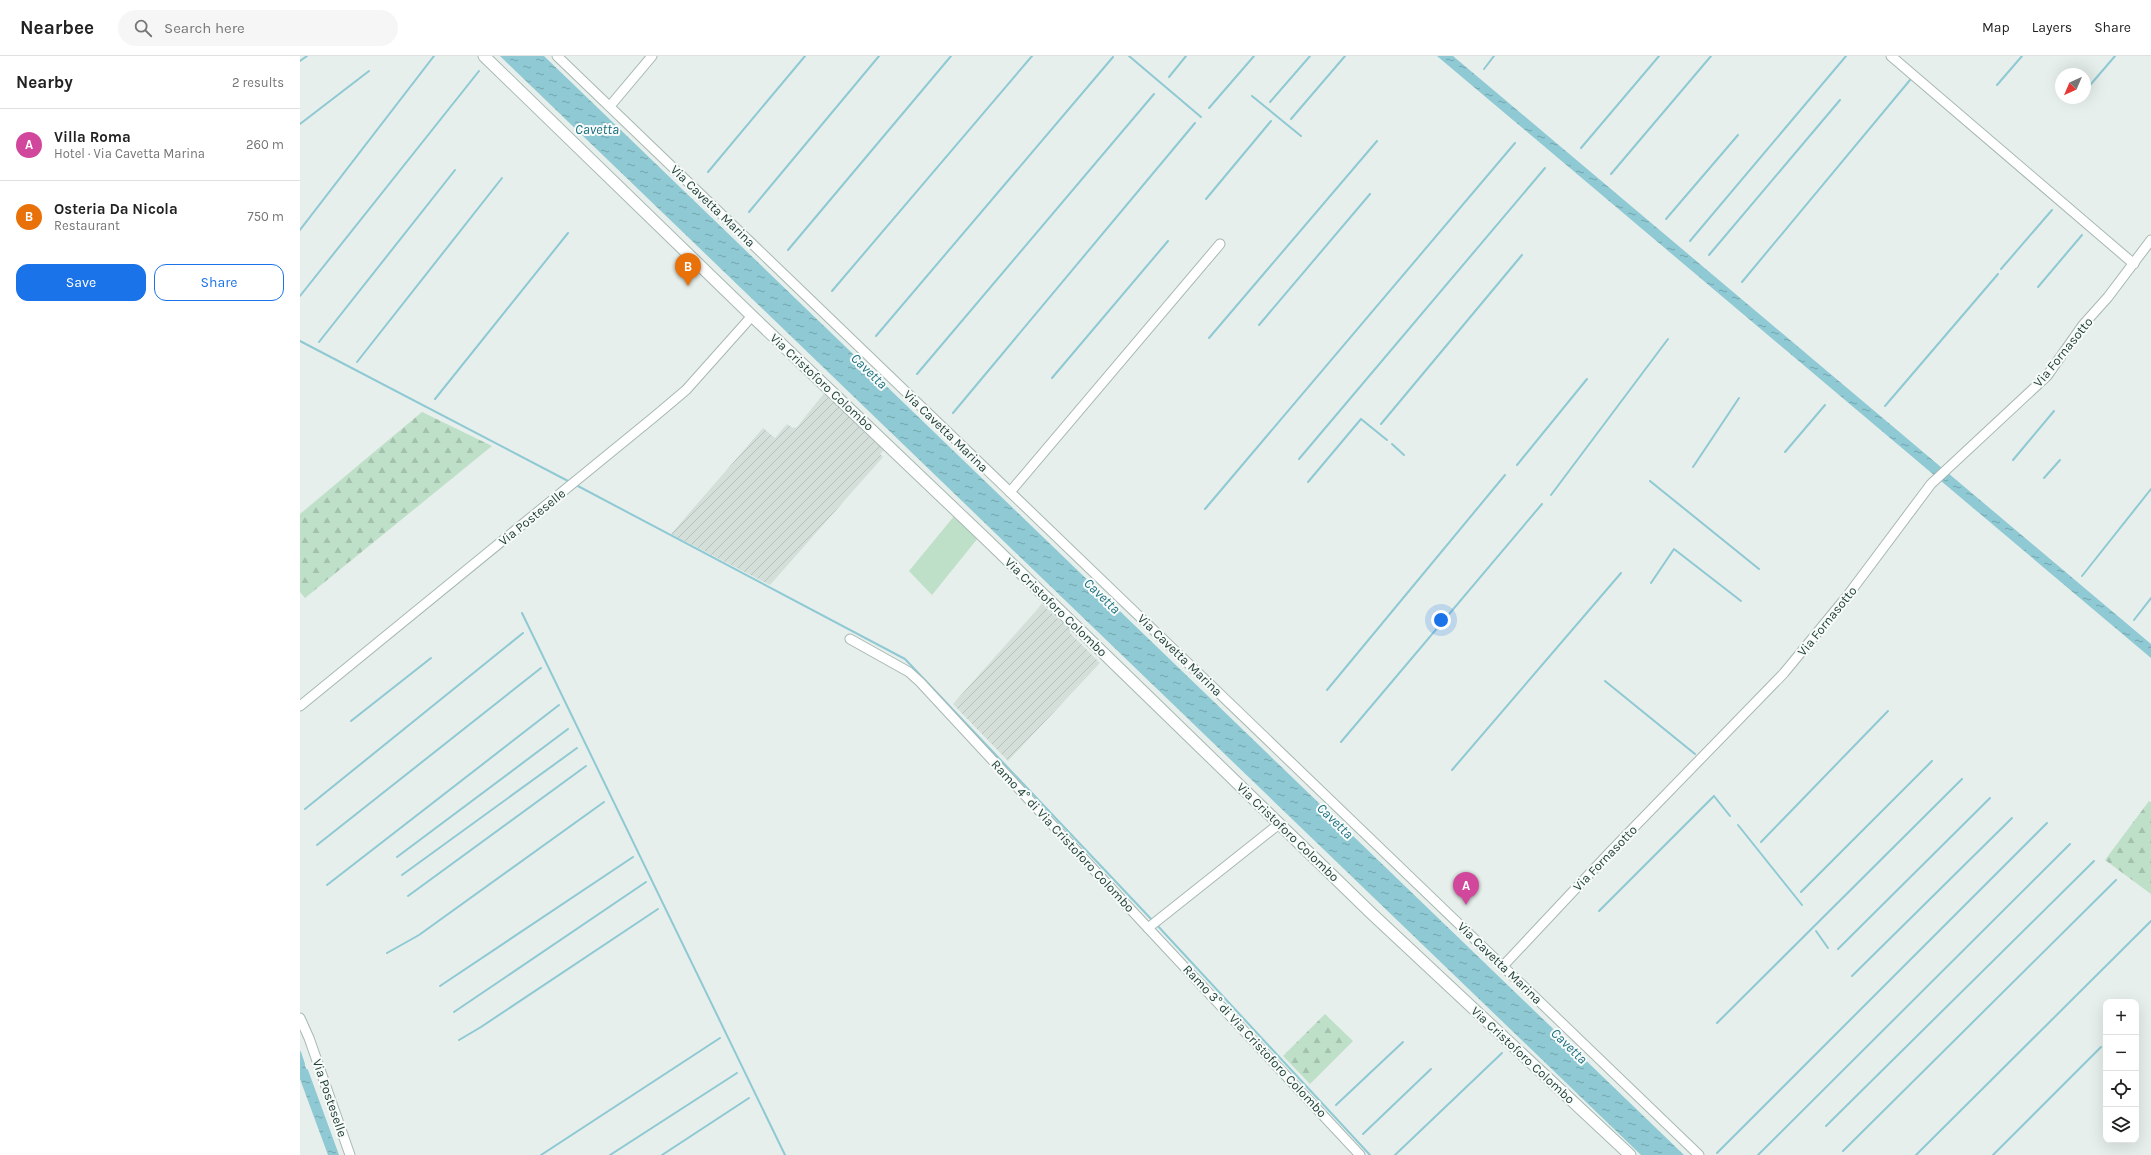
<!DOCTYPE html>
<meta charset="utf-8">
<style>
:root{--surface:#fff;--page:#f6f6f6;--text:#222;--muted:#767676;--line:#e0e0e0;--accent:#1a73e8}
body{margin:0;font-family:Karla,sans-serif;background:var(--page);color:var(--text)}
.controls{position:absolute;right:12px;bottom:12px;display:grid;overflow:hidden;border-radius:8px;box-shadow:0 4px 16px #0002}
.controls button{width:36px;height:36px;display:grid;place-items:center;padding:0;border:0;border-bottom:1px solid var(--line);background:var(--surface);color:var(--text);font:20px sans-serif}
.compass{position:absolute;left:1755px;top:12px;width:36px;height:36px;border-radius:50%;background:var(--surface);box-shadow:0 4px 16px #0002;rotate:224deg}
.you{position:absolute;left:1141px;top:564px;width:14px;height:14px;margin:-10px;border:3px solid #fff;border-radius:50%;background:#1a73e8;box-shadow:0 0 0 6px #1a73e833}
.badge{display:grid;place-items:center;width:26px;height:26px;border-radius:50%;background:var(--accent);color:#fff;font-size:13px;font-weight:700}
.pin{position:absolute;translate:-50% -33px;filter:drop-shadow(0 1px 2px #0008)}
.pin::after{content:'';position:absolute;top:21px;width:14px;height:12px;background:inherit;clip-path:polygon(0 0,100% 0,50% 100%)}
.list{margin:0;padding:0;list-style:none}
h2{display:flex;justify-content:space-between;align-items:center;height:52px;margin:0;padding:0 16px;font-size:17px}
h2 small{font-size:13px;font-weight:400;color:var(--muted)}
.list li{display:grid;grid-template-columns:26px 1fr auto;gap:12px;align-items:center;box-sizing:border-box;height:72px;padding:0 16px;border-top:1px solid var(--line)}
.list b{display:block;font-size:15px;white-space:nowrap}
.list p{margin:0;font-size:13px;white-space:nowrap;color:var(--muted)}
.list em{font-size:13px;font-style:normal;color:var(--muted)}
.actions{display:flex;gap:8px;padding:12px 16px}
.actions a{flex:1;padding:9px 0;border:1px solid var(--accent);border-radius:12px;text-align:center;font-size:14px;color:var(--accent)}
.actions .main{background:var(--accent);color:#fff}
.icon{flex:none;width:22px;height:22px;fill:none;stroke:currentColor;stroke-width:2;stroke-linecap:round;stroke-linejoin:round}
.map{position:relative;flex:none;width:1851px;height:1099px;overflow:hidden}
header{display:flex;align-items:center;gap:24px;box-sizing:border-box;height:56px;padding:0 20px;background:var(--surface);border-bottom:1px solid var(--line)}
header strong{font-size:19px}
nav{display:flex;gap:22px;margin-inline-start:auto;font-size:14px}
.search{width:280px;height:36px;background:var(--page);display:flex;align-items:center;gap:10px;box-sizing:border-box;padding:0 14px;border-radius:22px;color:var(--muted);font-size:15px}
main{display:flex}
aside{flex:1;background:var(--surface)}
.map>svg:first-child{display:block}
</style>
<header>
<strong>Nearbee</strong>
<div class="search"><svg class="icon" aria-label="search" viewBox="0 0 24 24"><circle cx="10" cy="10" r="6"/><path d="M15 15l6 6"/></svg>Search here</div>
<nav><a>Map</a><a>Layers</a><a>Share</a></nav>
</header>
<main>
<aside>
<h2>Nearby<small>2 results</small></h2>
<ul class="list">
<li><span class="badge" style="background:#d1479c">A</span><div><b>Villa Roma</b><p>Hotel · Via Cavetta Marina</p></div><em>260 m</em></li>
<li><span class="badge" style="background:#e8710a">B</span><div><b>Osteria Da Nicola</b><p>Restaurant</p></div><em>750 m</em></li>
</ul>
<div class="actions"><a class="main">Save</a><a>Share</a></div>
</aside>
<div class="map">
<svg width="1851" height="1099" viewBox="0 0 1851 1099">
<defs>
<pattern id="industrial-furrows" width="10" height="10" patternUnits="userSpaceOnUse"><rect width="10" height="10" fill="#d4dfda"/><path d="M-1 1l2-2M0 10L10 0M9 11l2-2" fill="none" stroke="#b6c1bc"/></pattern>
<pattern id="forest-firs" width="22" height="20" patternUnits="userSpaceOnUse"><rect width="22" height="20" fill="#bfe0c8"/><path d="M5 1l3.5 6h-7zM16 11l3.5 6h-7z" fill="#a4c1ad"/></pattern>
<pattern id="water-ripples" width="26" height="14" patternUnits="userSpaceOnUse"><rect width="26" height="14" fill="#8ec9d4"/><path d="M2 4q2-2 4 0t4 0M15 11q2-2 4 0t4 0" fill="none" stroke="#74a5ad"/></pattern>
</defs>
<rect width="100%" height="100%" fill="#e6efeb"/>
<g fill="url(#industrial-furrows)">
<path d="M525 336 585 393 580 398 583 401 470 529 371 478 463 372 475 382 487 368 493 372 497 371Z"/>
<path d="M742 548 770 574V577L800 607 708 705 653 648Z"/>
</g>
<path fill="#bfe0c8" d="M655 459 678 482 632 539 609 515Z"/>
<g fill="url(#forest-firs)">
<path d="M122 356 192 390 5 542 0 536V458Z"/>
<path d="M1849 745 1851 747V838L1805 804Z"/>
<path d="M1025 958 1053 985 1010 1028 983 1000Z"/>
</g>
<g fill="url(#water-ripples)">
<path d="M200 0H244L1384 1099H1341Z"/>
<path d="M1137 0H1153L1851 588V602Z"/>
<path d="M0 996 38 1099H28L0 1023Z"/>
</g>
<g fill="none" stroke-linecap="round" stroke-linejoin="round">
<g stroke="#8ec9d4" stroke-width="2">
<path d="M829 0 901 61"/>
<path d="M0 5 7 0"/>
<path d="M1184 13 1194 0"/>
<path d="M869 21 886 0"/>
<path d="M1697 29 1722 0"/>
<path d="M1785 35 1815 0"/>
<path d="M952 40 1001 80"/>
<path d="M1776 45 1779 42"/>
<path d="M970 46 1010 0"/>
<path d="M909 52 954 0"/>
<path d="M991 63 1045 0"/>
<path d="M0 68 69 15"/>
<path d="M1281 92 1359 0"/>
<path d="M408 116 505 0"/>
<path d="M1311 118 1411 0"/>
<path d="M906 143 971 65"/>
<path d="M449 156 579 0"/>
<path d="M1366 163 1438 79"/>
<path d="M0 174 134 0"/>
<path d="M1390 185 1546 0"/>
<path d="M488 194 651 0"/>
<path d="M1409 199 1540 44"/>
<path d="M1701 213 1752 154"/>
<path d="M1442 226 1610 24"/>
<path d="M1738 231 1782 179"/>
<path d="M532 235 732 0"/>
<path d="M0 240 179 15"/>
<path d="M959 269 1070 138"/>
<path d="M576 280 813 1"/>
<path d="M909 282 1077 85"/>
<path d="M0 285 270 426"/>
<path d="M19 286 155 114"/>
<path d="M57 306 202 122"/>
<path d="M617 318 854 38"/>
<path d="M752 322 868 185"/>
<path d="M135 343 268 177"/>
<path d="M1585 350 1698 218"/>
<path d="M653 357 895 67"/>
<path d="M1081 368 1222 199"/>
<path d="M1092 388 1104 399"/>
<path d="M1485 396 1525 349"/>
<path d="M999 403 1245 112"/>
<path d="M1713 404 1754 355"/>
<path d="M1217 409 1287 323"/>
<path d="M1393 411 1439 342"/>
<path d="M1744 422 1760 404"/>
<path d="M1350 425 1459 513"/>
<path d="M1008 426 1061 363 1087 384"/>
<path d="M276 429 605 603 853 865"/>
<path d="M1251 439 1368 283"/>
<path d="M905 453 1215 87"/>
<path d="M1782 520 1851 433"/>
<path d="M1351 527 1374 493 1441 545"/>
<path d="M222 557 485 1099"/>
<path d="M1834 564 1851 542"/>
<path d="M1305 625 1395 698"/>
<path d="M1027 634 1205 419"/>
<path d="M51 665 131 602"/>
<path d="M1041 686 1242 448"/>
<path d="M1152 714 1321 517"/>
<path d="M5 753 223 577"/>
<path d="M1438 769 1502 849"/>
<path d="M1461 786 1588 655"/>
<path d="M17 789 241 612"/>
<path d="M97 801 268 673"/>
<path d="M102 819 277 692"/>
<path d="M27 829 259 649"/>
<path d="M1501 836 1632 705"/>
<path d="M108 840 286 710"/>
<path d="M1299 855 1414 740 1430 760"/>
<path d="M856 868 1070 1099"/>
<path d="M1516 875 1528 892"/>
<path d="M1538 893 1690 742"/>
<path d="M87 897 119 879 304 746"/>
<path d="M1552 920 1712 762"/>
<path d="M140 930 333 801"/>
<path d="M154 956 346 826"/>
<path d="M1417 967 1662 723"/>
<path d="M159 984 181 971 358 853"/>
<path d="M0 996 4 1008"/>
<path d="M7 1014 38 1099"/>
<path d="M1036 1049 1103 986"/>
<path d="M1526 1070 1794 805"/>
<path d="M1063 1078 1131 1013"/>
<path d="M1543 1095 1816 824"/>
<path d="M1417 1097 1747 767"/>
<path d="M241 1099 420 982"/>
<path d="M310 1099 437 1017"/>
<path d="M362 1099 449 1042"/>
<path d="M1095 1099 1202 997"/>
<path d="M1458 1099 1770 788"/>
<path d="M1616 1099 1851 865"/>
<path d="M1693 1099 1801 991"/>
</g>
<defs>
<g id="minor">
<path d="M257 0 1399 1099"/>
<path d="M1591 0 1834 208"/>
<path d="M310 50 352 0"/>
<path d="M710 436 920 188"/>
<path d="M550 583 609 616 620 626 848 872 979 768"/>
<path d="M0 650 354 361 386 334 452 260"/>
<path d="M848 872 1060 1099"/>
<path d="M1203 910 1310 796 1484 617 1548 539 1631 428 1747 320 1783 269 1808 241 1851 184"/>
<path d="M0 962 9 982 50 1099"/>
</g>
<path id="tertiary" d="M184 0 452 260 687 484 1070 856 1330 1099"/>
</defs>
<use href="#minor" stroke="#a8b8b2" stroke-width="11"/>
<use href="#tertiary" stroke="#a8b8b2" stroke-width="13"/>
<use href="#minor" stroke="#fff" stroke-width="9"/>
<use href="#tertiary" stroke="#fff" stroke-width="11"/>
</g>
<g text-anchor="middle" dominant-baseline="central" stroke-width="4" stroke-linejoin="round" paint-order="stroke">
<g font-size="13" fill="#24423a" stroke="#f7fbf9">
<text transform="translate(413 150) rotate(44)">Via Cavetta Marina</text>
<text transform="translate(1763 296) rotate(-51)">Via Fornasotto</text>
<text transform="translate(522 326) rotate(43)">Via Cristoforo Colombo</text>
<text transform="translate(646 375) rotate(44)">Via Cavetta Marina</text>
<text transform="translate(232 461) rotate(-39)">Via Posteselle</text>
<text transform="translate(756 551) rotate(44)">Via Cristoforo Colombo</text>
<text transform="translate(1527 565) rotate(-51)">Via Fornasotto</text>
<text transform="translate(880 599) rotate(44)">Via Cavetta Marina</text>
<text transform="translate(988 776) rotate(44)">Via Cristoforo Colombo</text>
<text transform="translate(763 780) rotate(47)">Ramo 4° di Via Cristoforo Colombo</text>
<text transform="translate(1305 802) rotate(-46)">Via Fornasotto</text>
<text transform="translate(1200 907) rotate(44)">Via Cavetta Marina</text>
<text transform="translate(955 985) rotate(47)">Ramo 3° di Via Cristoforo Colombo</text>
<text transform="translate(1223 999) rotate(43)">Via Cristoforo Colombo</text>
<text transform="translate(30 1042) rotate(71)">Via Posteselle</text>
</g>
<g font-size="14" font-style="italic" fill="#1c6f80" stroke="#f7fbf9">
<text x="297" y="73">Cavetta</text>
<text transform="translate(569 315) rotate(44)">Cavetta</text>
<text transform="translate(802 540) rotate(44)">Cavetta</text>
<text transform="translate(1035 765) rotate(44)">Cavetta</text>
<text transform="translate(1269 990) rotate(44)">Cavetta</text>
</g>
</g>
</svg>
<div class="controls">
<button>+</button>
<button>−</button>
<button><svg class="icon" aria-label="locate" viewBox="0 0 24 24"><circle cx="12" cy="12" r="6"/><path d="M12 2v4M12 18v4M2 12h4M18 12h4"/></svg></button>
<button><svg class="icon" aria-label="layers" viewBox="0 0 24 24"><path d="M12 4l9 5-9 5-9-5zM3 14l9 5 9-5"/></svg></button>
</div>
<svg class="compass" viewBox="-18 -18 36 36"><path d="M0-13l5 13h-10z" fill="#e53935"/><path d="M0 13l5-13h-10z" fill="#767676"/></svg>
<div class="you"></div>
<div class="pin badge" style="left:1166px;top:849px;background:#d1479c">A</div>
<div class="pin badge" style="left:388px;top:230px;background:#e8710a">B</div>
</div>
</main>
